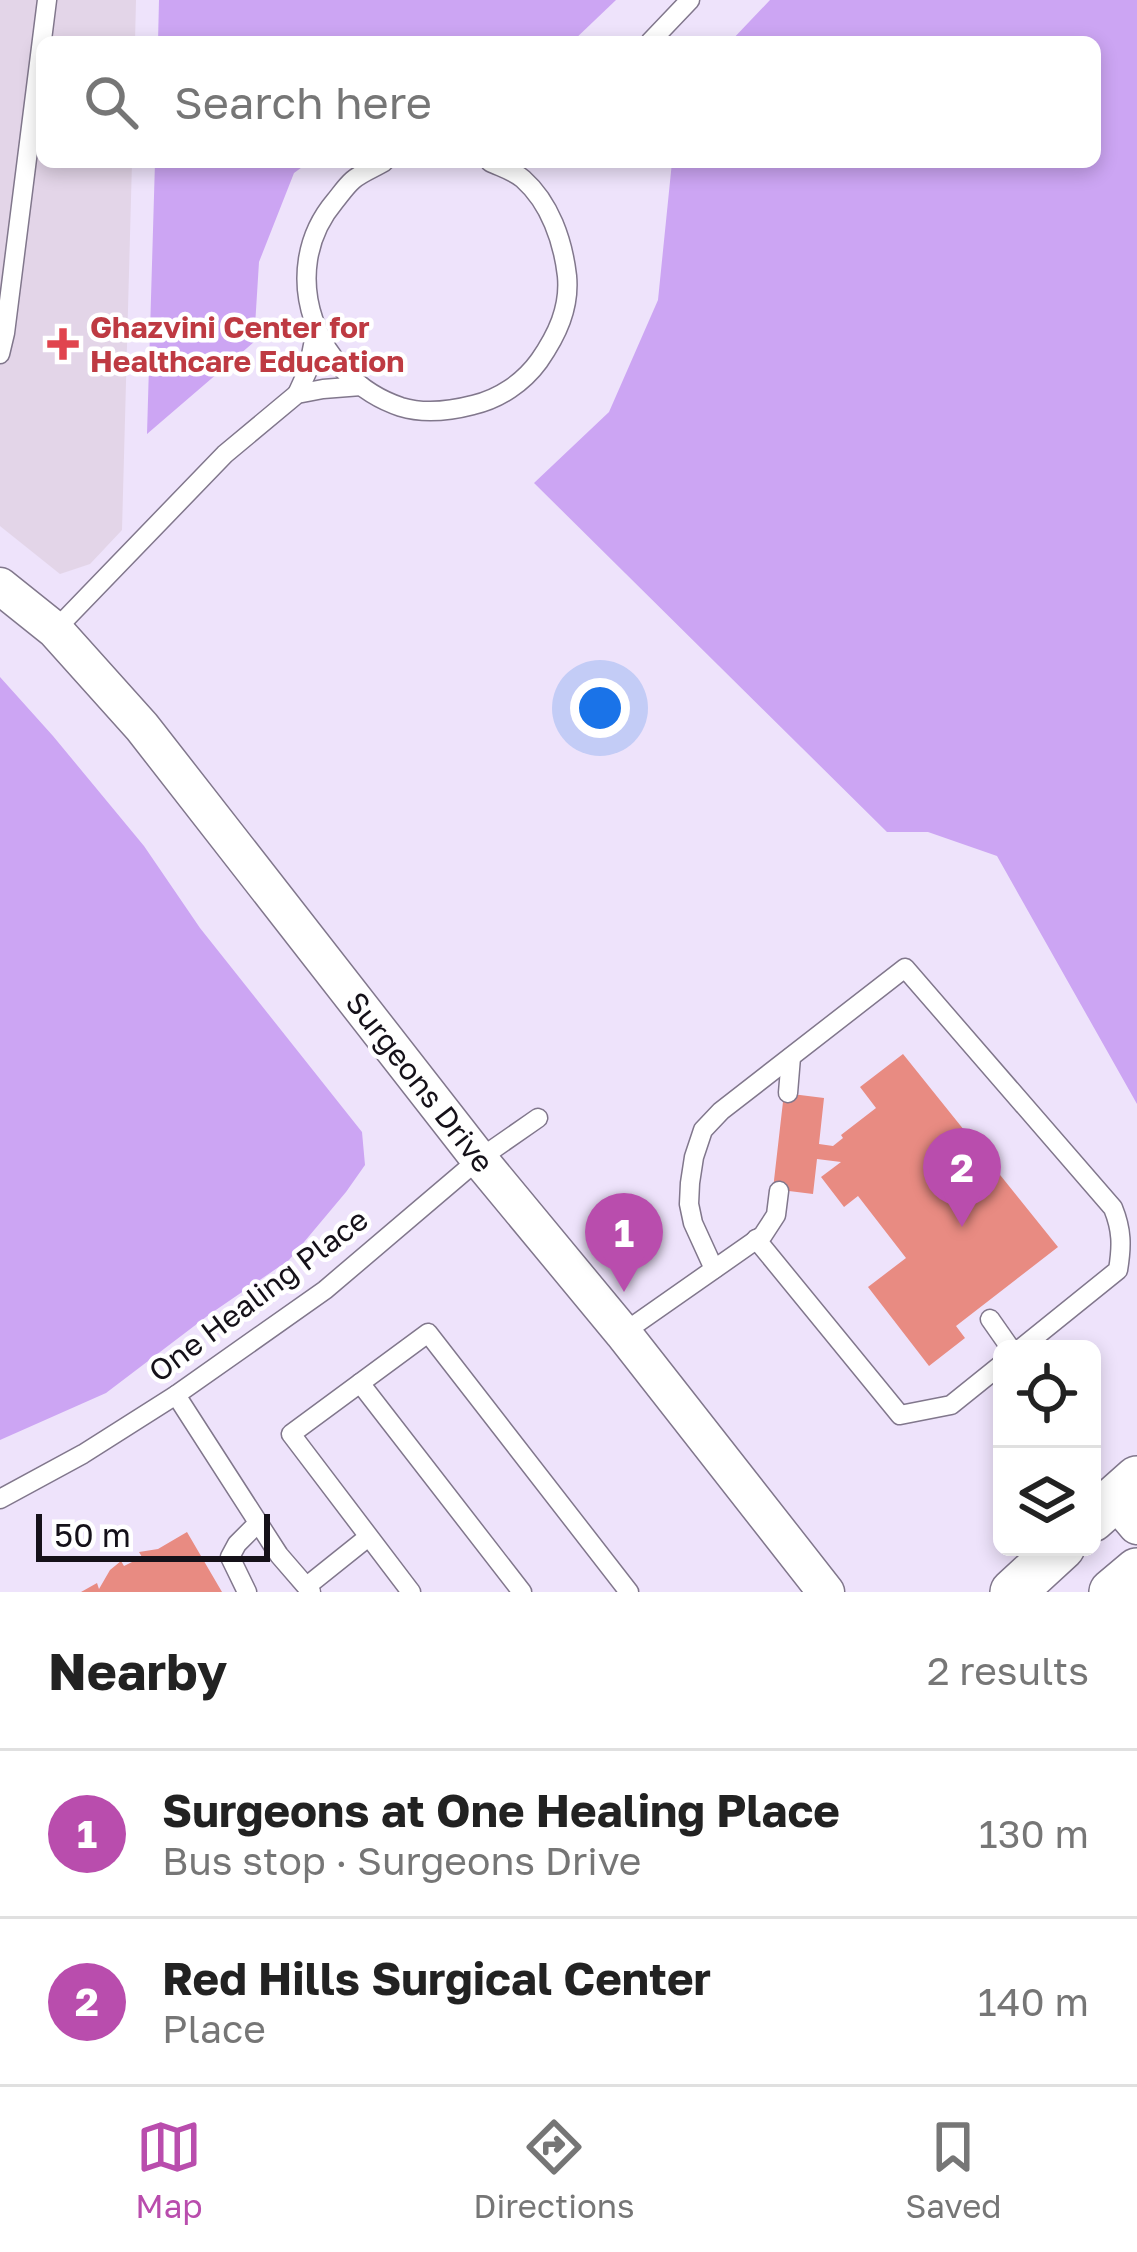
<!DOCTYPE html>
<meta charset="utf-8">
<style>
:root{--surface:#fff;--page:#f2f2f2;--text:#222;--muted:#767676;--line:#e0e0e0;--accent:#b94dad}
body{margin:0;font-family:"Golos Text",sans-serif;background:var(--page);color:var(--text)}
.controls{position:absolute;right:36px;bottom:36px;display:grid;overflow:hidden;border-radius:18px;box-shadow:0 6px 18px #0003}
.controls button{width:108px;height:108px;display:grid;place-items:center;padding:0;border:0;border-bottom:3px solid var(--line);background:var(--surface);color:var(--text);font:60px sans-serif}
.scale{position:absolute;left:36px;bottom:30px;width:234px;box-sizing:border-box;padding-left:12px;border:6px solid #151119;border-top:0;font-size:33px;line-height:42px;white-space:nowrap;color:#151119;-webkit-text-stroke:9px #fff;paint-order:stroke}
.you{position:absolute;left:600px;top:708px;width:42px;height:42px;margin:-30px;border:9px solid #fff;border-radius:50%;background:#1a73e8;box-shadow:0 0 0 18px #1a73e833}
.badge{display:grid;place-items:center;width:78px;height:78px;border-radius:50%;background:var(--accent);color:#fff;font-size:39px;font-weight:700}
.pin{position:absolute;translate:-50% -99px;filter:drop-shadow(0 3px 6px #0008)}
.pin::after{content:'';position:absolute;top:63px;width:42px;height:36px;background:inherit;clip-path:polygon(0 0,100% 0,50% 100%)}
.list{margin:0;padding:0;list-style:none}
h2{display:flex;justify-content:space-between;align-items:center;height:156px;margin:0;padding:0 48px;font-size:51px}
h2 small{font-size:39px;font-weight:400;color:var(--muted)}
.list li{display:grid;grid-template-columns:78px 1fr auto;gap:36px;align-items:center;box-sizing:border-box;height:168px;padding:0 48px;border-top:3px solid var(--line)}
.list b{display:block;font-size:45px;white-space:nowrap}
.list p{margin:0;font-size:39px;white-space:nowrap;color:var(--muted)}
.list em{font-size:39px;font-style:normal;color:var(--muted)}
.icon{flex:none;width:66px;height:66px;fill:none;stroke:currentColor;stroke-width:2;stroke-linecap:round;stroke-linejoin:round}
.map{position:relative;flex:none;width:1137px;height:1592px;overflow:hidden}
.search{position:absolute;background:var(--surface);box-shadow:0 6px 18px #0003;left:36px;right:36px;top:36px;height:132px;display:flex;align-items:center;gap:30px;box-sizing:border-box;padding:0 42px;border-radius:18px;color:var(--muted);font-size:45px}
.sheet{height:492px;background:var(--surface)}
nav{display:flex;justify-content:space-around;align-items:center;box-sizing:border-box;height:168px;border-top:3px solid var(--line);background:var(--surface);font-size:33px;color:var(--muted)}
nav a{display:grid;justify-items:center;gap:6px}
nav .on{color:var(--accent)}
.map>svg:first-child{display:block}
</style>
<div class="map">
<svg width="1137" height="1592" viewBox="0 0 1137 1592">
<rect width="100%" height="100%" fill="#eee3fb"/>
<path fill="#e3d5e8" d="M0 0H136L135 42H42V162H132L122 530 90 564 60 574 0 526Z"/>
<g fill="#cca5f3">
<path d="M159 0H616L572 42H158Z"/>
<path d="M770 0H1137V1104L997 856 928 832H887L534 483 609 412 658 300 672 162H1095V42H730Z"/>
<path d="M155 162H309L294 173 259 262 254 342 147 434Z"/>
<path d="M0 677 53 736 144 846 200 928 362 1132 365 1165 346 1192 289 1260 210 1314 106 1393 0 1440Z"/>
</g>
<g fill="#e88b82">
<path d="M903 1054 1058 1247 956 1326 965 1338 929 1366 868 1287 906 1258 858 1196 844 1207 821 1177 841 1162 817 1159 813 1194 773 1189 784 1093 824 1098 819 1144 833 1146 843 1138 841 1135 876 1108 860 1087Z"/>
<path d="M187 1532 222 1592H81L97 1583 99 1589 110 1570 121 1561 124 1566 142 1557 139 1552 158 1549Z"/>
</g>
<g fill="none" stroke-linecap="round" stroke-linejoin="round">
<defs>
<g id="service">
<path d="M650 42 690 0"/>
<path d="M384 162C374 168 361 173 353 180 346 186 340 195 335 201 275 272 316 379 401 407 424 414 450 411 473 405 499 399 523 383 539 361 557 335 570 308 567 276 563 241 550 203 523 179 514 171 500 167 490 162"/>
<path d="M0 354 5 333 47 0"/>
<path d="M297 394 308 370 316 330"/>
<path d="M55 630 225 454 297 394 323 389 361 386"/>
<path d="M788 1093 791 1057"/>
<path d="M756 1239 900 1415 951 1405 1002 1364"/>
<path d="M714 1269 693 1223 689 1204 690 1183 694 1157 703 1130 721 1111 905 968 1113 1208C1122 1230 1122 1246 1118 1270L1020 1349"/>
<path d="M990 1319 1011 1349"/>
<path d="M623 1333 763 1235 776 1215 779 1191"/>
<path d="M360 1383 522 1592"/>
<path d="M176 1395 279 1555 311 1592"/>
<path d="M0 1499 83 1454 176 1395 325 1290 479 1159 538 1118"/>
<path d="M307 1586 367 1538"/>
<path d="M247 1592 230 1557 237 1544 258 1523"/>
<path d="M411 1592 291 1434 428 1333 629 1592"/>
</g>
<g id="minor">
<path d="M0 586 55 630 142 727 479 1159 623 1333 826 1592"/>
<path d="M1114 1499 1137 1526"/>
</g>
<g id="tertiary">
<path d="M1092 1519 1137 1479"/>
<path d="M1013 1592 1062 1547"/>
<path d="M1112 1592 1137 1571"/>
</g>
</defs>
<use href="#service" stroke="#81778c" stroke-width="21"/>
<use href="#minor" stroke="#81778c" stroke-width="39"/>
<use href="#tertiary" stroke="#81778c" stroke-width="48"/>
<use href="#service" stroke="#fff" stroke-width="18"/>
<use href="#minor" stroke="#fff" stroke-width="36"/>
<use href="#tertiary" stroke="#fff" stroke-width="45"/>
</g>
<path fill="#e0444e" stroke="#fff" stroke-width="4.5" d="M57 326h12v12h12v12h-12v12h-12v-12h-12v-12h12z"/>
<g text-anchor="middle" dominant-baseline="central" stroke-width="9" stroke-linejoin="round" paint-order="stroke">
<g font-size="30" font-weight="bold" fill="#be3a42" stroke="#fff" text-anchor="start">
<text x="90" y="327">Ghazvini Center for<tspan x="90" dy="34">Healthcare Education</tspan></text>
</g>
<g font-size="30" fill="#151119" stroke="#fff">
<text transform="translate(420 1082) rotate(52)">Surgeons Drive</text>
<text transform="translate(258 1295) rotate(-37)">One Healing Place</text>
</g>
</g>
</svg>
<div class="controls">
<button><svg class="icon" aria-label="locate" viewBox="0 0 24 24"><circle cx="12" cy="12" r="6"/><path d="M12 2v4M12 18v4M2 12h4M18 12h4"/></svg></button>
<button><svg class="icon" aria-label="layers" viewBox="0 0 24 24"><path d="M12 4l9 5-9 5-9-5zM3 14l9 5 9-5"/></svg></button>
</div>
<div class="scale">50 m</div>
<div class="you"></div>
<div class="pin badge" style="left:624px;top:1292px">1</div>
<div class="pin badge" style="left:962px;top:1227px">2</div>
<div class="search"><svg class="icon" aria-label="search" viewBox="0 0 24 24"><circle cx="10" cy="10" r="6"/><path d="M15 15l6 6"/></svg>Search here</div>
</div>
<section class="sheet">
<h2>Nearby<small>2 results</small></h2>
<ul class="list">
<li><span class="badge">1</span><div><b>Surgeons at One Healing Place</b><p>Bus stop · Surgeons Drive</p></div><em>130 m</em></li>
<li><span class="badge">2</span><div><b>Red Hills Surgical Center</b><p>Place</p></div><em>140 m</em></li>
</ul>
</section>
<nav>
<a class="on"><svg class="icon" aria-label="map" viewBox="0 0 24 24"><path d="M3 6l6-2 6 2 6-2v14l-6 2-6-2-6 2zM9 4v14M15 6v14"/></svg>Map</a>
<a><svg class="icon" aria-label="directions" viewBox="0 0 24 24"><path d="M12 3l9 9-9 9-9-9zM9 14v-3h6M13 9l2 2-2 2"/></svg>Directions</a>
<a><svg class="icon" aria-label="saved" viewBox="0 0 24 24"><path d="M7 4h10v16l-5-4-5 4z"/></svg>Saved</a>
</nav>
